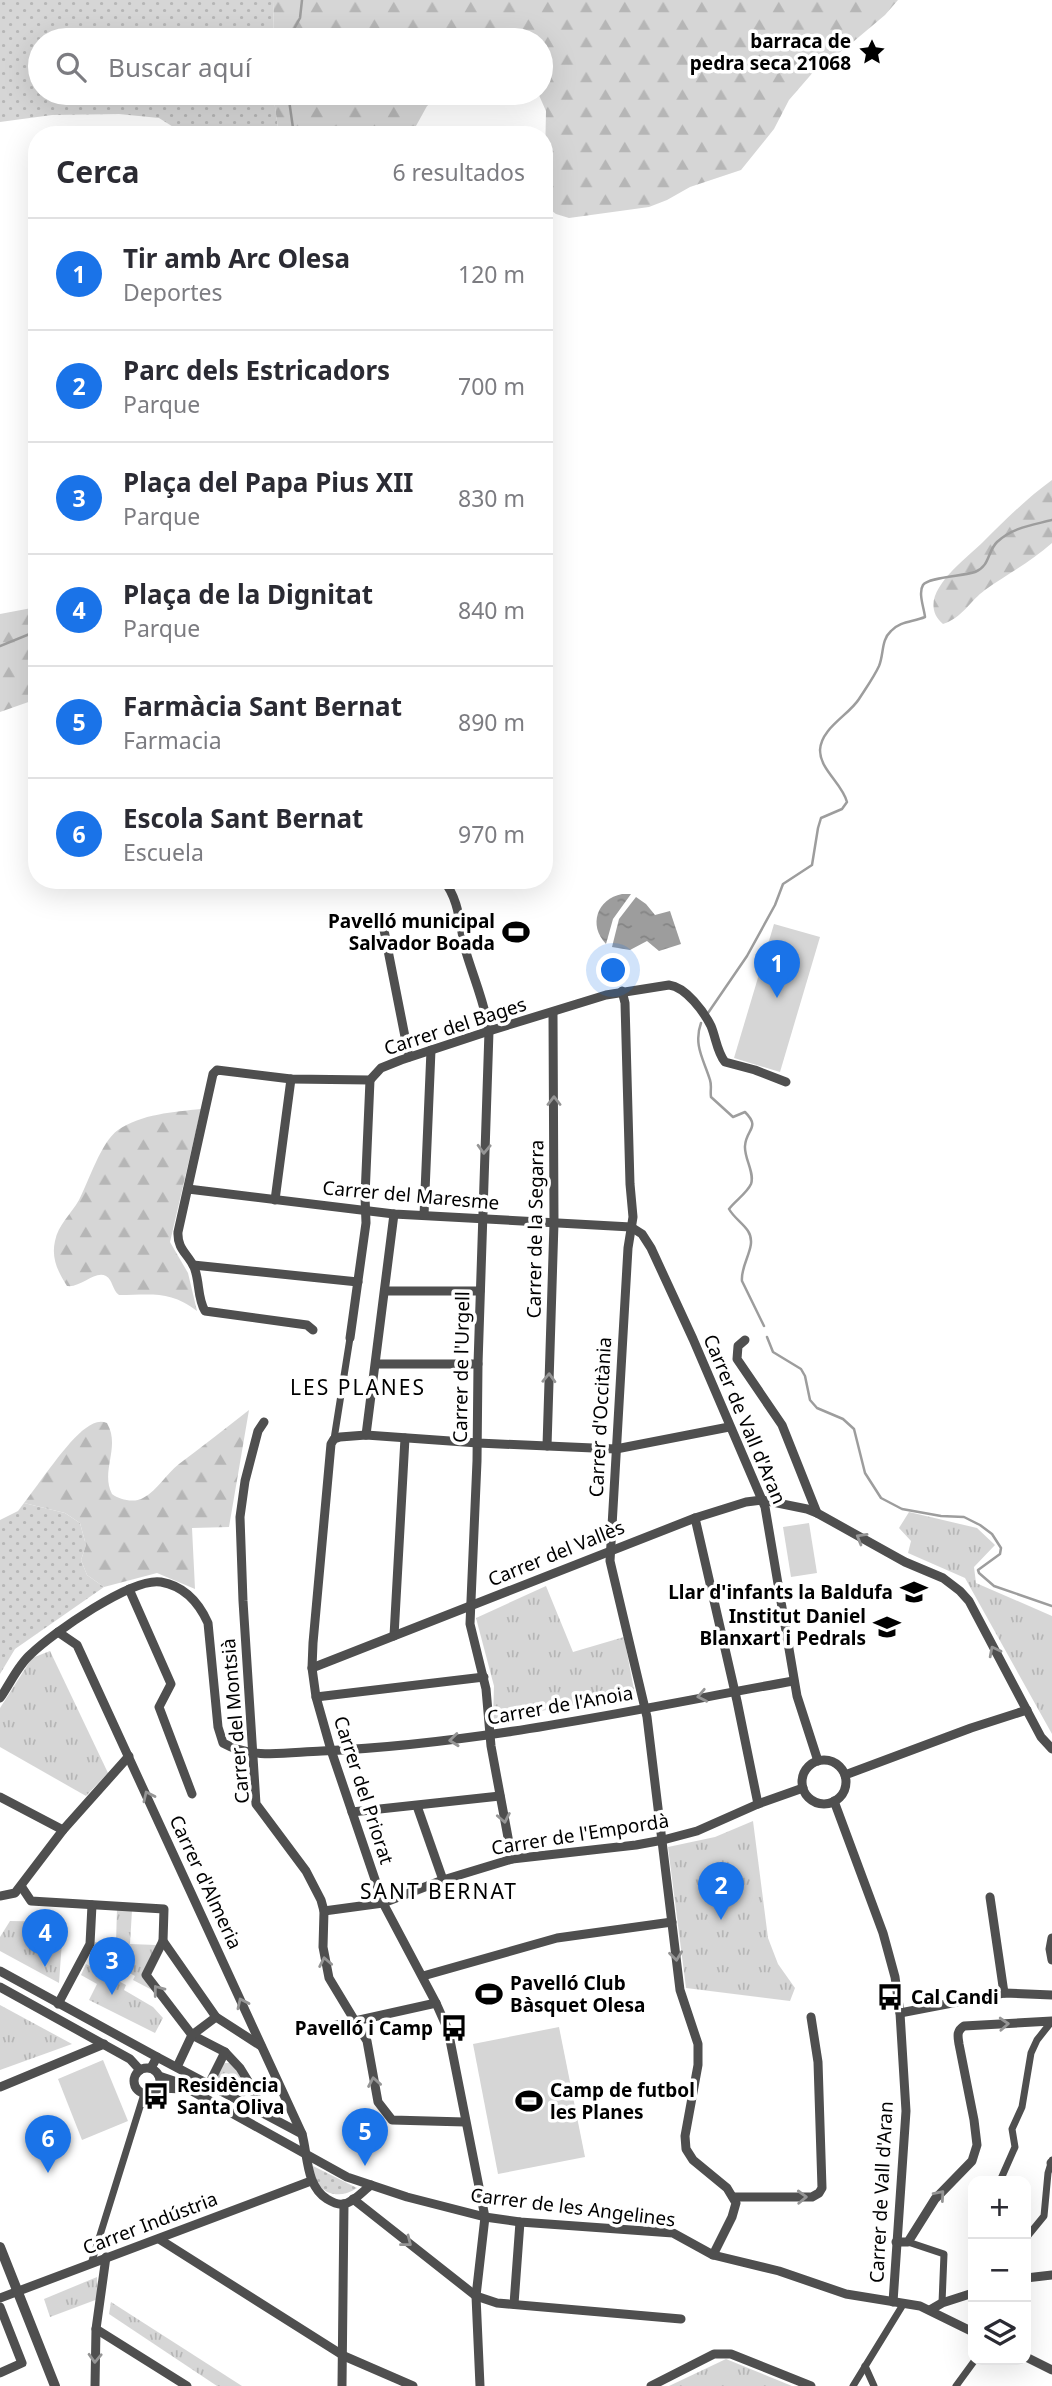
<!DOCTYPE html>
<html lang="es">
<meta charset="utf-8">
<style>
:root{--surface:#fff;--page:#f7f7f7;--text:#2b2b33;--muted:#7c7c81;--line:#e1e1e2;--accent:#1a73e8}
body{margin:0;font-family:"Noto Sans",sans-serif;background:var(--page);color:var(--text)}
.controls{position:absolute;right:21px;bottom:21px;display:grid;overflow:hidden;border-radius:14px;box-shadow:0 7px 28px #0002}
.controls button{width:63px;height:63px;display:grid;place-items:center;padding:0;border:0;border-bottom:2px solid var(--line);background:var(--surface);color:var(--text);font:35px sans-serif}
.you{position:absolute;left:614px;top:971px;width:24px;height:24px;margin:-18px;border:5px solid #fff;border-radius:50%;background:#1a73e8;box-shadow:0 0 0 10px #1a73e833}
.badge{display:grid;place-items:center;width:46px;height:46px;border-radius:50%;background:var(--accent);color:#fff;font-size:23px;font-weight:700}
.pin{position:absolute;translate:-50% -58px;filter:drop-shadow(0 2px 4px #0008)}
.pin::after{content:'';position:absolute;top:37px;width:24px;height:21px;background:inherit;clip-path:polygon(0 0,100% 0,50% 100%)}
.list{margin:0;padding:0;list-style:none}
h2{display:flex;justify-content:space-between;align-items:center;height:91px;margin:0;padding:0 28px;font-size:30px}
h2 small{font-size:23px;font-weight:400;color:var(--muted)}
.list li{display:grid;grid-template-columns:46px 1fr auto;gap:21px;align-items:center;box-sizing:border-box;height:112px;padding:0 28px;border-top:2px solid var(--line)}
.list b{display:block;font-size:26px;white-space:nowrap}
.list p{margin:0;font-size:23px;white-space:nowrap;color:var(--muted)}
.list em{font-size:23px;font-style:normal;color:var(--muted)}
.icon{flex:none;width:38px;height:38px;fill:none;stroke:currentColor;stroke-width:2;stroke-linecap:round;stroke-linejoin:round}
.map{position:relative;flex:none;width:1052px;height:2386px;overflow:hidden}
.search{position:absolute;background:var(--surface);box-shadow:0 7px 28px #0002;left:28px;top:28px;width:525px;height:77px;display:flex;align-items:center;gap:18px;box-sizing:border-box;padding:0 24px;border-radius:38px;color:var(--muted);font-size:26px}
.panel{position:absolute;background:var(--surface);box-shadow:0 7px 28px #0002;left:28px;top:126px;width:525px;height:763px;border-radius:28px}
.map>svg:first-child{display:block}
</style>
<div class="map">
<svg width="1052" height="2386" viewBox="0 0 1052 2386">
<defs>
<pattern id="grass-dots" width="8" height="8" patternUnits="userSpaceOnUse" patternTransform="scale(1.75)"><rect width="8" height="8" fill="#d6d6d6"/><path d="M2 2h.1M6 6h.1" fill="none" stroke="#b6b6b6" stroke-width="1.8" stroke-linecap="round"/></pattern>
<pattern id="forest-firs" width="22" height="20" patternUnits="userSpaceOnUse" patternTransform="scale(1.75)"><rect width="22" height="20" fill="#d6d6d6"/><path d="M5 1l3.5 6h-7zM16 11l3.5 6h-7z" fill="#b6b6b6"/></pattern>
<pattern id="park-tufts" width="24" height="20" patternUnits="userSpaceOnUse" patternTransform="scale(1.75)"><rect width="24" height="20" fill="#d6d6d6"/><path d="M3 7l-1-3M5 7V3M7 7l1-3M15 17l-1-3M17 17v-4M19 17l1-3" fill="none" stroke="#b6b6b6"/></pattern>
<pattern id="water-ripples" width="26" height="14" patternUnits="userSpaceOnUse" patternTransform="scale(1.75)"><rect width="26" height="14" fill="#9d9d9d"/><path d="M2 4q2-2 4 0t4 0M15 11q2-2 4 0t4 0" fill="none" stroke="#858585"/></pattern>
</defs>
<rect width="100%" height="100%" fill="#fff"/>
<g fill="url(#grass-dots)">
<path d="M0 0H274L273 40H40V93H273L279 135H186L159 118 119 114 52 115 0 122Z"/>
<path d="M24 1503 65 1513 80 1523 86 1545 81 1560 87 1575 104 1587 15 1649 0 1674V1520L18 1511Z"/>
<path d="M313 2166 357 2188C337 2202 313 2192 313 2166Z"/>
</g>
<g fill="url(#forest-firs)">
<path d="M274 0H898L885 15 847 47 815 70 789 100 774 129 741 170 690 187 667 200 649 207 569 218 556 214 544 205 546 111 538 93H541V40H273Z"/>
<path d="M273 93H444L427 106 411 135H279Z"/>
<path d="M1052 480V543C1031 562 1007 574 985 590 970 601 962 618 943 624 912 597 965 560 983 542 1005 520 1026 499 1052 480Z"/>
<path d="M37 607V699L0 712V614Z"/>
<path d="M201 1109 170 1242 188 1273 197 1311C170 1290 151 1295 119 1295 112 1290 113 1280 106 1276 95 1270 81 1288 67 1286 58 1272 51 1258 55 1241 58 1225 71 1214 79 1200 89 1181 101 1142 118 1130 141 1114 174 1112 201 1109Z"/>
<path d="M249 1410 229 1527 192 1528 195 1589 157 1573 104 1587 87 1575 81 1560 86 1545 80 1523 65 1513 24 1503C39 1484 68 1440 86 1428 93 1423 99 1420 107 1423 121 1447 100 1471 112 1494 120 1500 134 1503 143 1498 158 1490 166 1474 179 1464 203 1446 226 1428 249 1410Z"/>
</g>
<g fill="url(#park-tufts)">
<path d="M909 1512 977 1528 995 1545 974 1567 976 1583 1052 1616V1734L965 1578 908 1553 911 1541 899 1528Z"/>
<path d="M546 1586 573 1652 624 1637 635 1695 493 1719 494 1686 476 1618Z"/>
<path d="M50 1651 108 1773 86 1796 0 1747V1708L32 1658Z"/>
<path d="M753 1821 768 1938 778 1964 795 1988 790 2001 686 1988 668 1847 715 1837Z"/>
<path d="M117 1908 132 1910 130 1944 156 1945 144 1976 154 1989 152 1990 133 1980 135 1976 93 1953 95 1942 116 1944Z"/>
<path d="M10 1921 66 1922V1941H62L59 1983 0 1951V1937Z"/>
<path d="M86 1964 126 1985 124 1990 153 2007 163 2018 155 2033 89 2000 97 1984 81 1975Z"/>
<path d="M0 2005 72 2044 0 2070Z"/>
<path d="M225 2063H230L243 2077 249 2091 244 2097 213 2082 222 2065Z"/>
<path d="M97 2277 98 2299 50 2317 44 2299Z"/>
<path d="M111 2302 242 2386H217L109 2314Z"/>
<path d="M726 2359 792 2386H669Z"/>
</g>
<g fill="#d6d6d6">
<path d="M774 924 820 937 780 1072 734 1058Z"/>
<path d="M809 1523 817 1573 791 1577 783 1527Z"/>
<path d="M559 2027 585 2157 498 2174 473 2044Z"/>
<path d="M103 2060 128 2121 82 2140 58 2079Z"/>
</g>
<g fill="url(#water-ripples)">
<path d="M622 894H631L613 919 606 944C588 925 597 899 622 894Z"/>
<path d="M636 897 646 904 655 915 670 911 681 944 659 951 647 941 630 950 612 947 619 919Z"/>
</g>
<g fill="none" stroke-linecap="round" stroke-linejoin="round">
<g stroke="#9d9d9d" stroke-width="2.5">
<path d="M295 40 294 29 300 18 302 0"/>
<path d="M288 93 294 135"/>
<path d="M0 646 37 631"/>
<path d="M708 1013 747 956 775 905 783 884 812 865 818 828 821 818 842 809 847 802C842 783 820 770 820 750 821 728 849 715 859 699 866 688 874 677 879 666 884 654 881 640 891 631 900 621 913 622 925 617 924 608 918 593 923 585 928 577 964 576 975 572 990 566 987 552 997 542 1013 527 1033 525 1052 520"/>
<path d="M701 1023C693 1045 704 1060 710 1080 712 1086 710 1091 711 1097L733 1117 745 1112C761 1128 746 1129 745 1146 744 1158 755 1173 751 1184 747 1193 735 1201 729 1209 734 1218 743 1223 748 1231 758 1246 740 1264 742 1281L764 1326"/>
<path d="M767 1337 773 1352 801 1369 805 1376 810 1400 817 1408 843 1419 854 1429 865 1473 881 1498 902 1509 941 1516 964 1517 980 1525 992 1534 1001 1548 1000 1554 978 1570 979 1573 994 1586 1052 1606"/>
</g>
<g stroke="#4f4f4f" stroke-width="7">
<path d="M334 1439 350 1338"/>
<path d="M1000 2181 1015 2147 1012 2129 1022 2107 1031 2053 1037 2040 1052 2021"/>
<path d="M1026 2238 1044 2216 1048 2173 1052 2160"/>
<path d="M908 2242 944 2254 942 2303"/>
<path d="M91 2264 144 2094"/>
<path d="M972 2293 973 2270"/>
<path d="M865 2366 874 2386"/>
<path d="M853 2386 904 2303"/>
<path d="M956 2386 975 2360"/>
</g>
<g stroke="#4f4f4f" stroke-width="9">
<path d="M443 880C460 899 460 929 466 952 474 979 485 1004 489 1031L478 1364 477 1461 470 1624 486 1689 491 1746 512 1859"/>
<path d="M384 930 409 1057"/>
<path d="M622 991 625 1003 630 1184 633 1217 628 1248 610 1561 647 1717 680 1990 698 2044V2065L685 2136 686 2149 693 2160 727 2188 736 2203 732 2217 713 2255"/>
<path d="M188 1189 394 1214 631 1227"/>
<path d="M275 1200 291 1079"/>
<path d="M424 1215 431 1050"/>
<path d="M631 1227 642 1234 651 1248 693 1339 765 1507 797 1696 818 1761"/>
<path d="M193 1265 358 1282"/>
<path d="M385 1291H480"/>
<path d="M313 1330 307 1325 205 1311C197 1298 200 1281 194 1267 188 1254 177 1249 178 1232L213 1074 217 1070 291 1079 370 1080 381 1068 401 1060 489 1031 606 995 669 985C686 987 704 1012 711 1026 716 1038 717 1052 725 1062L755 1070 786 1082"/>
<path d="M350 1338 366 1223 365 1196 370 1080"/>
<path d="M745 1340 738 1346 737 1359 782 1425 817 1513"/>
<path d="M377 1364H478"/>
<path d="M264 1422 258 1431 245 1481 240 1517 243 1601 256 1804 306 1871 321 1900 324 1911 323 1947 329 1978 367 2041 378 2102 392 2120 465 2122"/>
<path d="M366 1435 394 1214"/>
<path d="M547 1446 554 1223 553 1013"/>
<path d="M695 1518 737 1701 758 1804"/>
<path d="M129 1589 171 1684 159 1707 192 1794"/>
<path d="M58 1632 77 1645 302 2134C308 2156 306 2186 327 2199 332 2202 338 2205 343 2204 353 2203 363 2191 371 2185"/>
<path d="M394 1636 405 1438"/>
<path d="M312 1668 695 1518 746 1502 762 1500 807 1509 817 1513 905 1562 943 1578 960 1591 969 1601 1041 1737 1052 1749"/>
<path d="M316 1697 484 1677"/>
<path d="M0 1698C10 1684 18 1665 31 1654 53 1633 132 1577 161 1582 184 1586 199 1603 208 1623L218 1727 223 1743C253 1760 289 1752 322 1751 481 1744 637 1709 793 1681"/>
<circle cx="824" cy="1782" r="22"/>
<path d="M845 1775 971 1728 1027 1710"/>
<path d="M0 1797 63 1830"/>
<path d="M834 1801 883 1933 895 1977 900 2013 906 2111 893 2302"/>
<path d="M417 1806 443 1880"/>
<path d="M352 1812 500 1796"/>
<path d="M21 1886 31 1901 164 1909 163 1941 216 2017 261 2046"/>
<path d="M0 1896 15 1893 63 1830 129 1756"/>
<path d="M990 1897 1004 1993"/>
<path d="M324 1911 383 1903 443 1880 512 1859 636 1845 663 1840 697 1831 758 1804 803 1788"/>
<path d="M1052 1938 1050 1949 1052 1960"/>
<path d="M163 1941 146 1975 192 2035 225 2052 240 2068 256 2094 251 2107"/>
<path d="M0 1971 157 2057"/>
<path d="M423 1976 557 1938 672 1922"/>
<path d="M0 1987 130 2059 140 2070"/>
<path d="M58 2004 90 1944 92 1905"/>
<path d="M900 2013 1004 1993 1052 1995"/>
<path d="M319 2029 436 2003"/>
<path d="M177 2067 192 2035 216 2017"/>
<circle cx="147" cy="2081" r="13"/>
<path d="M151 2068 157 2057 302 2134"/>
<path d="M159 2076 174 2081 347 2177 407 2197 485 2217 520 2222 673 2233 713 2255 779 2271 846 2294 920 2306 973 2332"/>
<path d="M209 2084 225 2052"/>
<path d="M0 2087 104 2044"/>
<path d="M158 2088 184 2089"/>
<path d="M1051 2163H1052"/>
<path d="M733 2197H812L819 2193 822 2188 818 2062 811 2017"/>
<path d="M353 2199 476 2296 497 2303 681 2319"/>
<path d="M159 2239 344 2356 413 2386"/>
<path d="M896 2242H908L935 2199 972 2161 977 2145 974 2120 959 2044C958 2037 956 2031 964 2026L1052 2021"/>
<path d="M1026 2278 1052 2275"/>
<path d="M0 2298 311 2181"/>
<path d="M514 2304 520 2222"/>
<path d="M0 2307 22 2363 0 2373"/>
<path d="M930 2310 942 2303 973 2293"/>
<path d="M96 2329 187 2386"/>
<path d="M1026 2357 1052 2370"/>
<path d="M95 2386 96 2329 106 2257"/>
<path d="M342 2386 344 2204"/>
<path d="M480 2386 476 2296 485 2217 448 2030 436 2003 383 1903 331 1750 316 1697 312 1668 313 1643 331 1444 334 1439 340 1437 366 1435 478 1443 616 1449 729 1427"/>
<path d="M651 2386 714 2354H731L811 2386"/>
</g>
<path stroke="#4f4f4f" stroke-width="10" d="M0 2247 55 2386"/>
</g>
<defs><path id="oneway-chevron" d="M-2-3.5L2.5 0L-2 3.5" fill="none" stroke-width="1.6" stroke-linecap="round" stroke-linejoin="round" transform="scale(1.75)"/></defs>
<g stroke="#959595">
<use href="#oneway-chevron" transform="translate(554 1101) rotate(-90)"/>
<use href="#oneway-chevron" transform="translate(484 1149) rotate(92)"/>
<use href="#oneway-chevron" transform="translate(549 1378) rotate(-88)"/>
<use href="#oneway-chevron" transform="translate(861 1538) rotate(-150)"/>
<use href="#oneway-chevron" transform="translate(994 1651) rotate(-117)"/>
<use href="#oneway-chevron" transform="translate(702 1696) rotate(169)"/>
<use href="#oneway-chevron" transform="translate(454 1740) rotate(174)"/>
<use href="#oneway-chevron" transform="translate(148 1796) rotate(-115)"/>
<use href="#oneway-chevron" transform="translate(504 1818) rotate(79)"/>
<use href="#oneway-chevron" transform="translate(676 1956) rotate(83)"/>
<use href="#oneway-chevron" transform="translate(325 1962) rotate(-101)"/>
<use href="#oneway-chevron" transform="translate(158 1990) rotate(-127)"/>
<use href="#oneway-chevron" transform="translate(242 2003) rotate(-115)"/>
<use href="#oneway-chevron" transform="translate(1004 2024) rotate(-3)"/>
<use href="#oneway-chevron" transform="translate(374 2082) rotate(-100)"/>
<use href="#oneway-chevron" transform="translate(940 2195) rotate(-49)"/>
<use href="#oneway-chevron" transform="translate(802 2197) rotate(-2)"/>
<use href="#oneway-chevron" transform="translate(407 2242) rotate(38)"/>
<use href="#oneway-chevron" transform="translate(95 2358) rotate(92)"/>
</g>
<defs>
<symbol id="sight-bare" viewBox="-9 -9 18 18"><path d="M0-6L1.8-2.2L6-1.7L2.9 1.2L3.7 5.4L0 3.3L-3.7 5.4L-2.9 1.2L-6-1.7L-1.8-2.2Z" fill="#000" stroke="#fff" stroke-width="2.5" paint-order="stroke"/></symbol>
<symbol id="stadium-bare" viewBox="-9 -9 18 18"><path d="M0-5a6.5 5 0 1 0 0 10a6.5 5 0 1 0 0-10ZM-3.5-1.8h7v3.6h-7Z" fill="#000" stroke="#fff" stroke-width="2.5" paint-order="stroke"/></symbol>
<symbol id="school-bare" viewBox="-9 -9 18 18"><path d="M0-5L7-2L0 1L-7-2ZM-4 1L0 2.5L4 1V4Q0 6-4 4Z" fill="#000" stroke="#fff" stroke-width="2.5" paint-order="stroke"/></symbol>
<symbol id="bus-bare" viewBox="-9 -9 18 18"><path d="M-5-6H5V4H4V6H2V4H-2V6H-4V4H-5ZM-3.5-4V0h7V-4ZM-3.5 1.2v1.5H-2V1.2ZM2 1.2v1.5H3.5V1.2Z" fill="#000" stroke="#fff" stroke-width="2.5" paint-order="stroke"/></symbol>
</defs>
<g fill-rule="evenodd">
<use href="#sight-bare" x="853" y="33" width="38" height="38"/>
<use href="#stadium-bare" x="497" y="913" width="38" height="38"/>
<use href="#school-bare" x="895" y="1573" width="38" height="38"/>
<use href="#school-bare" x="868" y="1608" width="38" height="38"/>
<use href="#stadium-bare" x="470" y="1975" width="38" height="38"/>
<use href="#bus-bare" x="871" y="1978" width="38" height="38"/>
<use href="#bus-bare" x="435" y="2009" width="38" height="38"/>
<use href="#bus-bare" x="137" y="2077" width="38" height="38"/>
<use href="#stadium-bare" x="510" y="2082" width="38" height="38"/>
</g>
<g text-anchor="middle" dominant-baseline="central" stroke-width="7" stroke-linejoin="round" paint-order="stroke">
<g font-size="19" font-weight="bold" fill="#000" stroke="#fff" text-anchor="end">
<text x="851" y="41">barraca de<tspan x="851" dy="22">pedra seca 21068</tspan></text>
<text x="495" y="921">Pavelló municipal<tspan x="495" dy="22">Salvador Boada</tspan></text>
<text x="893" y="1592">Llar d'infants la Baldufa</text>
<text x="866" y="1616">Institut Daniel<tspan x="866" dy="22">Blanxart i Pedrals</tspan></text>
<text x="510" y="1983" text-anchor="start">Pavelló Club<tspan x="510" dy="22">Bàsquet Olesa</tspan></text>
<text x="911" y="1997" text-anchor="start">Cal Candi</text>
<text x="433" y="2028">Pavelló i Camp</text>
<text x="177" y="2085" text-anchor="start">Residència<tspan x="177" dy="22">Santa Oliva</tspan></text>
<text x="550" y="2090" text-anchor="start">Camp de futbol<tspan x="550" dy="22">les Planes</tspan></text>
</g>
<g font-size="19" fill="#000" stroke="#fff">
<text transform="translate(455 1026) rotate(-18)">Carrer del Bages</text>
<text transform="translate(411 1195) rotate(5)">Carrer del Maresme</text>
<text transform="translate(535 1229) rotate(-89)">Carrer de la Segarra</text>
<text transform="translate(461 1367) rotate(-89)">Carrer de l'Urgell</text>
<text transform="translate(600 1417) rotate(-87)">Carrer d'Occitània</text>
<text transform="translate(745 1419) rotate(67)">Carrer de Vall d'Aran</text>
<text transform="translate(556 1553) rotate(-22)">Carrer del Vallès</text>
<text transform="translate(560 1705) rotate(-10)">Carrer de l'Anoia</text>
<text transform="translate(235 1721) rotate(-95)">Carrer del Montsià</text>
<text transform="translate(364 1790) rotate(72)">Carrer del Priorat</text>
<text transform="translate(580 1834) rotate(-9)">Carrer de l'Empordà</text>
<text transform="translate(206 1882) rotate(65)">Carrer d'Almeria</text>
<text transform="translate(881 2192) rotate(-87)">Carrer de Vall d'Aran</text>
<text transform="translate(573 2207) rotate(7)">Carrer de les Angelines</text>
<text transform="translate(150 2223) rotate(-21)">Carrer Indústria</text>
</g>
<g font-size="21" letter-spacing="2" fill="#000" stroke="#fff">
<text x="358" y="1387">LES PLANES</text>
<text x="439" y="1891">SANT BERNAT</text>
</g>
</g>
</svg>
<div class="controls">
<button>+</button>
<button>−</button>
<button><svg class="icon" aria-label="layers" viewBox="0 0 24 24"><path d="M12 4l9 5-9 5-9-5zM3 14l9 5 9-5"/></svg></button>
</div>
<div class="you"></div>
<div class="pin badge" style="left:777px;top:998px">1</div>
<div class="pin badge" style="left:721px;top:1920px">2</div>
<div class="pin badge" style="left:112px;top:1995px">3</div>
<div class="pin badge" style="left:45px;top:1967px">4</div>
<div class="pin badge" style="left:365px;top:2166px">5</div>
<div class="pin badge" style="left:48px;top:2173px">6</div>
<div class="search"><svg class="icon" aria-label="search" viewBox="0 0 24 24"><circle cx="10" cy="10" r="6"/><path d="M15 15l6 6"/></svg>Buscar aquí</div>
<section class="panel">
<h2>Cerca<small>6 resultados</small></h2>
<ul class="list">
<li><span class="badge">1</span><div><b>Tir amb Arc Olesa</b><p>Deportes</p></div><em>120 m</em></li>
<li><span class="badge">2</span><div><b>Parc dels Estricadors</b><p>Parque</p></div><em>700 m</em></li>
<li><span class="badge">3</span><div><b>Plaça del Papa Pius XII</b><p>Parque</p></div><em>830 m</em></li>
<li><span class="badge">4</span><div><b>Plaça de la Dignitat</b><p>Parque</p></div><em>840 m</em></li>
<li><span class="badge">5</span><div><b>Farmàcia Sant Bernat</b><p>Farmacia</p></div><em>890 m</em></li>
<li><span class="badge">6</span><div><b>Escola Sant Bernat</b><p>Escuela</p></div><em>970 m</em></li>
</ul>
</section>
</div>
